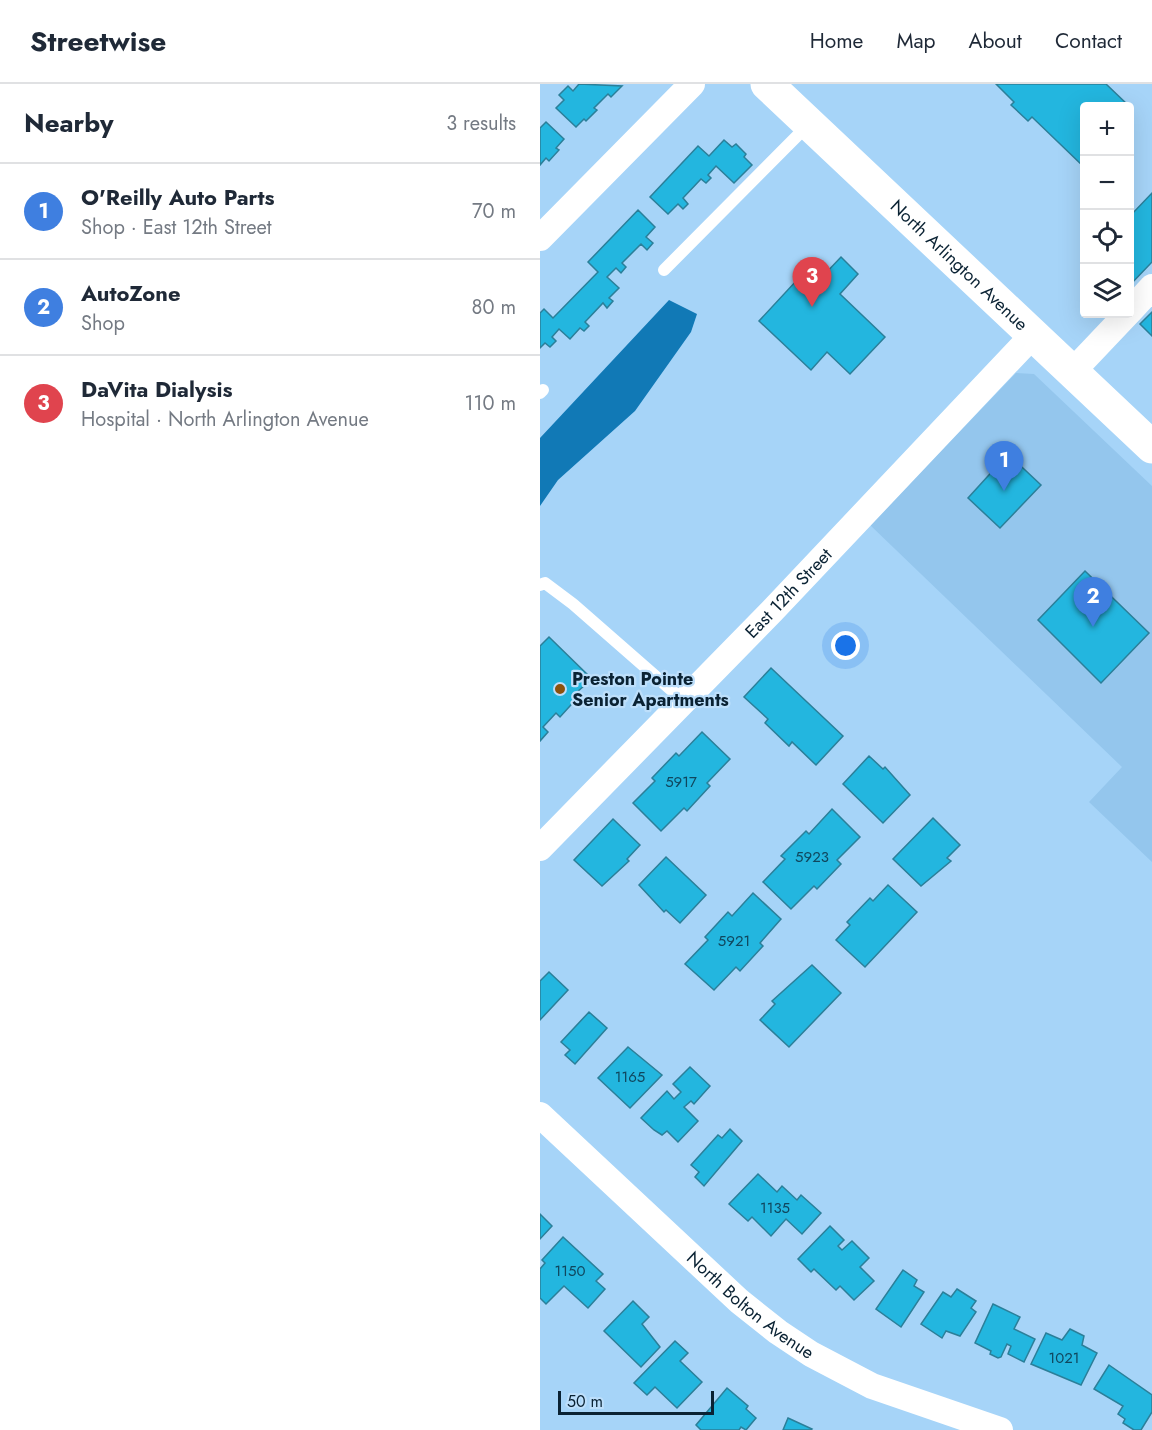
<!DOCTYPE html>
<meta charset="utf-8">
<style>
:root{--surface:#fff;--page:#f6f6f7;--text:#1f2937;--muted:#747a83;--line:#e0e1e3;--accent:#2563eb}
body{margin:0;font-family:Jost,sans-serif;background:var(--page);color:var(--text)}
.controls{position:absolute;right:18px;top:18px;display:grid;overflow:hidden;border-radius:6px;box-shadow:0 6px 24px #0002}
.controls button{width:54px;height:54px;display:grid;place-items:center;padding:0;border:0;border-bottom:2px solid var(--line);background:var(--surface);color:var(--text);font:30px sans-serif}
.scale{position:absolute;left:18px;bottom:15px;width:156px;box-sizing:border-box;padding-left:6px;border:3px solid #0a2233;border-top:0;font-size:16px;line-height:21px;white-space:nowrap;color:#0a2233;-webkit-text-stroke:4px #bddffb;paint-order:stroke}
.you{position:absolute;left:306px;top:562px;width:21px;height:21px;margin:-15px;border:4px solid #fff;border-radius:50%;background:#1a73e8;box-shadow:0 0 0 9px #1a73e833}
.badge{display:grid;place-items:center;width:39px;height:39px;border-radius:50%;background:var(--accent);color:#fff;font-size:20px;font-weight:700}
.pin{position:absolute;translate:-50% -50px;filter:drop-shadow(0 2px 3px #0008)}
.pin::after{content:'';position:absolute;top:32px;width:21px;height:18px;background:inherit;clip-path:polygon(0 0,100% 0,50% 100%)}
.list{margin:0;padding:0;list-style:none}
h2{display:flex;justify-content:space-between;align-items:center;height:78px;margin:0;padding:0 24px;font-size:26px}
h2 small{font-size:20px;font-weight:400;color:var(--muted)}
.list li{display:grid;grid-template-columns:39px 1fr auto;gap:18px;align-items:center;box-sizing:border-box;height:96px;padding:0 24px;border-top:2px solid var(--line)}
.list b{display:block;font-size:22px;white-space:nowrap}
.list p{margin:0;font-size:20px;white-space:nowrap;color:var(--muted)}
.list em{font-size:20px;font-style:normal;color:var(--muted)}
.icon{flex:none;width:33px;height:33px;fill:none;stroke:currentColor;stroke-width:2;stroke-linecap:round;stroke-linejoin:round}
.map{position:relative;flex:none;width:612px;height:1346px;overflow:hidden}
header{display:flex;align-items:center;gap:36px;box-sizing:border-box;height:84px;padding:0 30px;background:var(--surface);border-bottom:2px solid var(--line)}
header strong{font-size:28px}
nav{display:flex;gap:33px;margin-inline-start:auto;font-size:21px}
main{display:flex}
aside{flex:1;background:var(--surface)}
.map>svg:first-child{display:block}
</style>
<header>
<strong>Streetwise</strong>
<nav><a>Home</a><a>Map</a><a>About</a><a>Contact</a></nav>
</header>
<main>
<aside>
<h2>Nearby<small>3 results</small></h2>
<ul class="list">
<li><span class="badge" style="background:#3f7fe0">1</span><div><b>O'Reilly Auto Parts</b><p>Shop · East 12th Street</p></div><em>70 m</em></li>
<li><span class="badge" style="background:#3f7fe0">2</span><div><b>AutoZone</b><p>Shop</p></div><em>80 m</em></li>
<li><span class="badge" style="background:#e0444e">3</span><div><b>DaVita Dialysis</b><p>Hospital · North Arlington Avenue</p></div><em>110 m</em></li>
</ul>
</aside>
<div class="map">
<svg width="612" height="1346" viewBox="0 0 612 1346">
<rect width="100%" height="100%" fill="#a6d4f8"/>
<path fill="#94c6ed" d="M476 289 494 290 612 402V778L549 718 582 683 330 441Z"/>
<path fill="#1179b6" d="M129 216 157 230 151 248 95 327 18 396 0 422V354Z"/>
<g fill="#23b6df" stroke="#2b7f99" stroke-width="1.5">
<path d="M39 0 82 2 71 13 68 10 54 24 57 26 46 37 44 35 36 43 16 24 24 16 19 11 28 2 33 7Z"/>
<path d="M456 0H566L589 22H544V83L492 33 488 37 471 21 474 18Z"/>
<path d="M6 38 24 55 16 64 19 66 9 77 6 74 0 81V44Z"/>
<path d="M184 56 192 63 196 60 206 70 204 73 212 81 194 99 176 82 168 91 171 94 166 99 161 95 143 114 148 120 143 125 138 120 128 130 110 113 158 62 169 72Z"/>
<path d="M612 109V178L591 200 590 132Z"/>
<path d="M98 126 115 143 106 153 113 159 107 166 101 160 82 179 86 183 81 189 76 184 67 193 79 204 69 214 73 217 67 224 63 219 45 238 49 242 44 247 40 244 30 255 19 245 12 253 16 257 10 263 5 259 0 264V229L4 225 13 234 58 188 48 178Z"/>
<path d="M301 173 318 190 300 210 345 253 310 290 287 268 271 286 219 237 270 182 282 193Z"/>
<path d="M612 228V252L600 240Z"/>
<path d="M468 370 501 401 460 444 428 414Z"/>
<path d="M545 487 609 549 561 599 498 536Z"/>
<path d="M9 553 52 595 37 608 40 611 20 633 16 629 3 643 8 648 0 657V562Z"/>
<path d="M231 584 303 652 276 681 252 658 249 662 225 639 228 635 204 613Z"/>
<path d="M162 648 190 675 167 699 170 702 147 727 144 724 121 747 93 719 115 697 112 694 136 669 139 672Z"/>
<path d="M329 672 343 685 345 683 370 711 343 739 303 700Z"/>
<path d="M292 725 320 753 297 776 301 780 277 805 274 802 251 825 223 798 245 775 241 772 266 747 269 750Z"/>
<path d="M393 734 420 761 407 774 411 777 381 802 353 775Z"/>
<path d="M73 735 100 761 87 775 89 777 62 802 34 776Z"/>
<path d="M126 773 166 811 140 839 126 826 124 828 99 801Z"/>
<path d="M348 801 377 828 325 883 296 856 310 841 307 838 330 814 333 817Z"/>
<path d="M213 809 241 835 220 859 223 862 200 887 196 883 174 906 145 880 168 856 165 853 188 828 192 832Z"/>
<path d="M272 881 301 909 249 963 220 936 235 920 232 917Z"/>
<path d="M9 888 28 906 0 936V897Z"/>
<path d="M49 928 67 944 35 980 25 971 30 966 21 958Z"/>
<path d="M88 963 122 991 90 1024 58 994Z"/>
<path d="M150 983 170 1002 154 1020 151 1017 144 1023 158 1037 138 1058 127 1047 122 1051 114 1046 101 1034 127 1007 134 1015 141 1008 133 1000Z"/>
<path d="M190 1045 202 1057 164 1102 155 1093 159 1088 151 1081 178 1051 182 1054Z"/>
<path d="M218 1090 237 1108 242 1102 257 1116 261 1111 281 1129 262 1150 246 1135 231 1152 212 1133 208 1137 189 1120Z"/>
<path d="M0 1130 12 1142 0 1155Z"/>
<path d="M290 1142 304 1156 298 1162 302 1166 312 1157 329 1174 320 1183 334 1197 314 1216 300 1202 296 1206 274 1185 271 1188 258 1175Z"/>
<path d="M23 1153 63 1190 56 1197 65 1205 48 1224 24 1202 6 1220 0 1214V1185L5 1179 2 1176Z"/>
<path d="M363 1186 377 1196 374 1202 384 1208 361 1243 336 1225Z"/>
<path d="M417 1205 436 1217 431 1224 436 1228 420 1252 406 1247 402 1254 381 1240 403 1208 411 1213Z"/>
<path d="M93 1217 109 1233 102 1240 120 1263 101 1283 64 1247Z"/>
<path d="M453 1220 480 1233 474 1245 495 1255 484 1278 468 1270 471 1262 467 1260 461 1273 458 1274 450 1270 451 1267 435 1259Z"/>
<path d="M530 1245 544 1252 542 1261 557 1269 541 1301 491 1280 506 1249 522 1256Z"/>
<path d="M135 1257 148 1269 140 1277 162 1298 137 1324 115 1303 107 1311 94 1299Z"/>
<path d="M569 1281 612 1311V1328L601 1346H594L583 1339 585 1335 578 1330 583 1322 554 1305Z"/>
<path d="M187 1304 208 1322 206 1325 216 1334 206 1346 201 1343 199 1346H161L156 1341Z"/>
<path d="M248 1334 272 1345 271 1346H243Z"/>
</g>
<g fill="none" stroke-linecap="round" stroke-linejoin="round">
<g stroke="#fff" stroke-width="12">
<path d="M124 186 268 41"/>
<path d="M0 309 3 306"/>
<path d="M0 501 5 499 33 520 145 618"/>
</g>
<g stroke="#fff" stroke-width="26">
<path d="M0 154 152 0"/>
<path d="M590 227 612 203"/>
<path d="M532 288 587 230"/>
<path id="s1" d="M0 764 232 527 493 251"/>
<path id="s2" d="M0 1031 199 1217 238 1248 271 1270 332 1302 460 1346"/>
</g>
<path stroke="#fff" stroke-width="33" id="s3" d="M227 0 612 363"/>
</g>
<circle fill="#8c520d" stroke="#bddffb" stroke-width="2" cx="20" cy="605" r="6"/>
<g text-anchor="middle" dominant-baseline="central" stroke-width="4.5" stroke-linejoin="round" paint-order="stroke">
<g font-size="15" fill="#10475e">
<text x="141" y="698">5917</text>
<text x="272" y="773">5923</text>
<text x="194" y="857">5921</text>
<text x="90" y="993">1165</text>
<text x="235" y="1124">1135</text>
<text x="30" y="1187">1150</text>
<text x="524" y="1274">1021</text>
</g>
<g font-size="18" fill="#0a2233" stroke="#bddffb">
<text stroke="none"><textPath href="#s3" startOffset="264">North Arlington Avenue</textPath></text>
<text stroke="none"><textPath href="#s1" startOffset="356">East 12th Street</textPath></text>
<text stroke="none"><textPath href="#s2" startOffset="284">North Bolton Avenue</textPath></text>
</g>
<g font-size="18" font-weight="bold" fill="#0a2233" stroke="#bddffb" text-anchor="start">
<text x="32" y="595">Preston Pointe<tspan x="32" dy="21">Senior Apartments</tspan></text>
</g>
</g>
</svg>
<div class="controls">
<button>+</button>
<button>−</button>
<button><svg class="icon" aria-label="locate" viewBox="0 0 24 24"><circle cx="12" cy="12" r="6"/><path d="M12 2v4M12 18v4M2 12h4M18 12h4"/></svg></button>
<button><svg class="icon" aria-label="layers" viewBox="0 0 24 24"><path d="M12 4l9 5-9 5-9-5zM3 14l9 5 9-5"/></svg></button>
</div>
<div class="scale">50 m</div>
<div class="you"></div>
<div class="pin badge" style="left:464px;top:407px;background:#3f7fe0">1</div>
<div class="pin badge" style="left:553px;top:543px;background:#3f7fe0">2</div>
<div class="pin badge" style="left:272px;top:223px;background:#e0444e">3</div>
</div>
</main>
